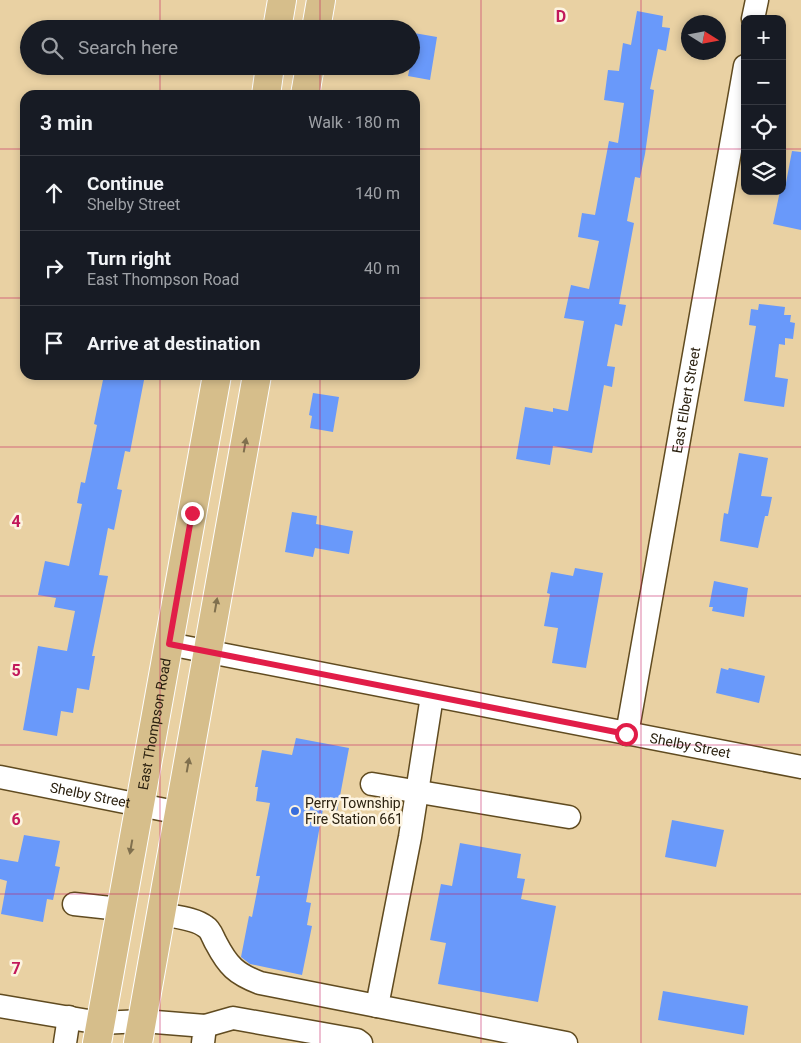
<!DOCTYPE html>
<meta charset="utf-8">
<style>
:root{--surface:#171b24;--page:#242831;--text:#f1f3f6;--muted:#9ea1a6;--line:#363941}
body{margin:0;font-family:Roboto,sans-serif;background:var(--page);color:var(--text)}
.controls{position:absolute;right:15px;top:15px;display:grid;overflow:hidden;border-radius:10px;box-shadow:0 2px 8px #0003}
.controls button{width:45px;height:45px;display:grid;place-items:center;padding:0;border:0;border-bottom:1px solid var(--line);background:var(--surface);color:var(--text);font:25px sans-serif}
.compass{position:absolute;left:681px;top:15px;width:45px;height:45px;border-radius:50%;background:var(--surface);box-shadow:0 2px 8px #0003;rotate:101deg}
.stop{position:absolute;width:15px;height:15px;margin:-11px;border:4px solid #e11d48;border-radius:50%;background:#fff}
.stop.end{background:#e11d48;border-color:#fff;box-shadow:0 1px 5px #0008}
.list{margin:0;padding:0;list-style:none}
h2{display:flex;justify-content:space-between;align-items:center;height:65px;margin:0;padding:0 20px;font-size:21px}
h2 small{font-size:16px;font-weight:400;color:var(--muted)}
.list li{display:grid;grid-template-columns:32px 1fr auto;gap:15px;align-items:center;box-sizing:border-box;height:75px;padding:0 20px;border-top:1px solid var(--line)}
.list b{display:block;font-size:19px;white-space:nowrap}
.list p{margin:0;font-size:16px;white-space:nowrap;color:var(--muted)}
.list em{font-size:16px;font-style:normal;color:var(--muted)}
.icon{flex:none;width:28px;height:28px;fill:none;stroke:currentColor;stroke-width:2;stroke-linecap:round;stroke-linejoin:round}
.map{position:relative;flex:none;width:801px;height:1043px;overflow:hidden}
.search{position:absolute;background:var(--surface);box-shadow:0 2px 8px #0003;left:20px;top:20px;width:400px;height:55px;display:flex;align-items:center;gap:12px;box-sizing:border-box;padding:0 18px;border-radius:28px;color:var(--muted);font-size:19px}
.panel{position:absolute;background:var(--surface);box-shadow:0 2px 8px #0003;left:20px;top:90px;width:400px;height:290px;border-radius:15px}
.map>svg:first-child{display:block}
</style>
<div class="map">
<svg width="801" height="1043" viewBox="0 0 801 1043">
<rect width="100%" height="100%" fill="#e9d1a3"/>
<g fill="#6999fa">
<path d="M637 11 663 16 662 27 670 28 666 51 658 49 650 89 654 90 645 154 640 178 635 177 627 221 634 223 619 304 626 305 622 326 615 324 607 366 615 367 612 387 604 385 592 453 553 446 550 465 516 459 525 407 553 412V408L568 411 584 321 564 318 571 285 589 289 599 241 578 237 582 213 595 215 609 141 618 143 624 103 604 100 608 70 619 71 623 43 631 45Z"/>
<path d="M414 33 437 37 430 80 408 76 410 66H411Z"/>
<path d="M792 151 801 152V230L773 224 780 191H782V187L785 188Z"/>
<path d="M759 304 785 307 784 315H791L790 322 795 323 793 339 785 338V345L779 344 775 377 788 379 784 407 744 401 756 326 749 325 751 309 758 310Z"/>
<path d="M104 375H145L130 452 125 451 117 489 122 490 114 530 108 528 99 575 108 576 92 656H95L89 690 77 688 73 713 61 711 57 736 23 730 38 646 67 651 75 611 54 607 56 598 38 595 45 561 69 566 82 504 77 503 81 482 85 483 97 425 94 424Z"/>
<path d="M313 393 339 397 333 432 310 428 312 416 309 415Z"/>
<path d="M739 453 768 458 761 496 772 497 768 516H765L758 548 720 541 724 513 728 514Z"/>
<path d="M292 512 317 516 316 524 353 531 349 554 315 548 313 557 285 552Z"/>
<path d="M575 568 603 573 586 668 552 663 558 628 544 626 550 594 547 593 551 572 573 576Z"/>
<path d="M714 581 748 588 744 617 712 611 713 607H709Z"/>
<path d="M721 668 728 670 729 668 765 676 759 703 716 693Z"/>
<path d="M296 738 349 748 337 812 323 809 306 902 311 903 307 925 312 926 302 975 250 964 241 957 249 916 252 917 260 876H256L270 803 256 801 258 787H255L262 750 292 755Z"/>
<path d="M672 820 724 830 716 867 665 857Z"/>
<path d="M24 835 60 841 55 866 60 867 53 900 47 899 43 922 1 914 7 881 0 879V859L18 862Z"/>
<path d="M460 843 521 854 517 878 525 879 521 899 556 906 538 1002 438 984 446 943 430 940 441 884 452 886Z"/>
<path d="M663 991 748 1006 744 1035 658 1020Z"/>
</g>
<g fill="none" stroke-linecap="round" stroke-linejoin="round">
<defs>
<g id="minor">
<path d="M753 19 757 0"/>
<path id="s1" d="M169 644 801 767"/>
<path d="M432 696 410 837 377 1006 566 1043"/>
<path id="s2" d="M627 734 745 66"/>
<path id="s3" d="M0 777 180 813"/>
<path d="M372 784 569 817"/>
<path d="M74 904 120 909"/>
<path d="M162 914C175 917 195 918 206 927 211 930 213 938 216 943 228 966 236 974 260 983L377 1006"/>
<path d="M0 1006 100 1023 143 1021 205 1026 203 1043"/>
<path d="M205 1026 233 1018 357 1040 361 1043"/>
<path d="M65 1043 69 1017"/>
</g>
<g id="major">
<path d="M277 29 282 0"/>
<path d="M316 29 321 0"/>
<path d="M266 95 270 66"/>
<path d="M305 95 310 66"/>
<path id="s4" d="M97 1043 217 375"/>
<path d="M138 1043 257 375"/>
</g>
</defs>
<use href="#minor" stroke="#604b20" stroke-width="25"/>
<use href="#major" stroke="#fff" stroke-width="30"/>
<use href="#minor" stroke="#fff" stroke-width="22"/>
<use href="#major" stroke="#d6be8b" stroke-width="28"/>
</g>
<defs><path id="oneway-solid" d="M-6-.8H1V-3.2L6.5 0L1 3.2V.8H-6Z" transform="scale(1.25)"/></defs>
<g fill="#80704e">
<use href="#oneway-solid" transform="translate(245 445) rotate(-80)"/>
<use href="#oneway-solid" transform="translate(216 605) rotate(-80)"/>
<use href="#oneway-solid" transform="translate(188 765) rotate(-80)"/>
<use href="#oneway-solid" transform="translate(131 847) rotate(100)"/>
</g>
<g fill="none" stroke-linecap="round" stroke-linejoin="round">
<path stroke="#e11d48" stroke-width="6" d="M192 513 169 644 626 734"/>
</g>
<path fill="none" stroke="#c2185b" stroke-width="1" stroke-opacity="0.55" d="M160 0V29M320 0V29M481 0V1043M641 0V1043M160 66V95M320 66V95M0 149H25M415 149H745M782 149H801M0 298H25M415 298H801M160 375V1043M320 375V1043M0 447H801M0 596H801M0 745H801M0 894H801"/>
<circle fill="#386ddc" stroke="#fdf4e1" stroke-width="2" cx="295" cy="811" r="5"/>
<g text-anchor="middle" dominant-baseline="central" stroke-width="5" stroke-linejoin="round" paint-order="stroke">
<g font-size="14" fill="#2b2110" stroke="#fdf4e1">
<text stroke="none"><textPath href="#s2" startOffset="339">East Elbert Street</textPath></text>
<text stroke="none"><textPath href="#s4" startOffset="324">East Thompson Road</textPath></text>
<text stroke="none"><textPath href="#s1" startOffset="531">Shelby Street</textPath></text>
<text stroke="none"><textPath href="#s3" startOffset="92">Shelby Street</textPath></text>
</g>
<g font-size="14" fill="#2b2110" stroke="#fdf4e1" text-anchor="start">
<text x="305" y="803">Perry Township<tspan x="305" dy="16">Fire Station 661</tspan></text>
</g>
</g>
<g font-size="16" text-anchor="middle" font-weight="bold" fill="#c2185b" stroke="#fdf4e1" stroke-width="5" stroke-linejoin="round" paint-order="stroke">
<text x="561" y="22">D</text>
<text x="16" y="527">4</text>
<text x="16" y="676">5</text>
<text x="16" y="825">6</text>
<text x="16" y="974">7</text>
</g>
</svg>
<div class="controls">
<button>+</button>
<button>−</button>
<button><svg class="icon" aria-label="locate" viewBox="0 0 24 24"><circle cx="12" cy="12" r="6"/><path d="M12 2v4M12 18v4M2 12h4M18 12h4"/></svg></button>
<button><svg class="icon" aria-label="layers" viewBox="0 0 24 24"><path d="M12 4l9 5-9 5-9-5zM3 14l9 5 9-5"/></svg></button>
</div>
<svg class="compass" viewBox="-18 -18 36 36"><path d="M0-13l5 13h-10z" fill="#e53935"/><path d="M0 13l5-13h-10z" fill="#9ea1a6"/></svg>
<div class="stop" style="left:626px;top:734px"></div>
<div class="stop end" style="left:192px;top:513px"></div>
<div class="search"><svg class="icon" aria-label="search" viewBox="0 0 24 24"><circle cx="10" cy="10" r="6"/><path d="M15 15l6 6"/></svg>Search here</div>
<section class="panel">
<h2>3 min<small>Walk · 180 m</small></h2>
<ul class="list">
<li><svg class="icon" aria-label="ahead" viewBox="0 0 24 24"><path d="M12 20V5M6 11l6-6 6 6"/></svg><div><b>Continue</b><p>Shelby Street</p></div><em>140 m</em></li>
<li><svg class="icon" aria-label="right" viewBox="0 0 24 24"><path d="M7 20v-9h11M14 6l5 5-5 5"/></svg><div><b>Turn right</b><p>East Thompson Road</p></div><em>40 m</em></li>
<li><svg class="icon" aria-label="arrive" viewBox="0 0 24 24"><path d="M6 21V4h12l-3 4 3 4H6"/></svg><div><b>Arrive at destination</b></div></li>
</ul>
</section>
</div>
